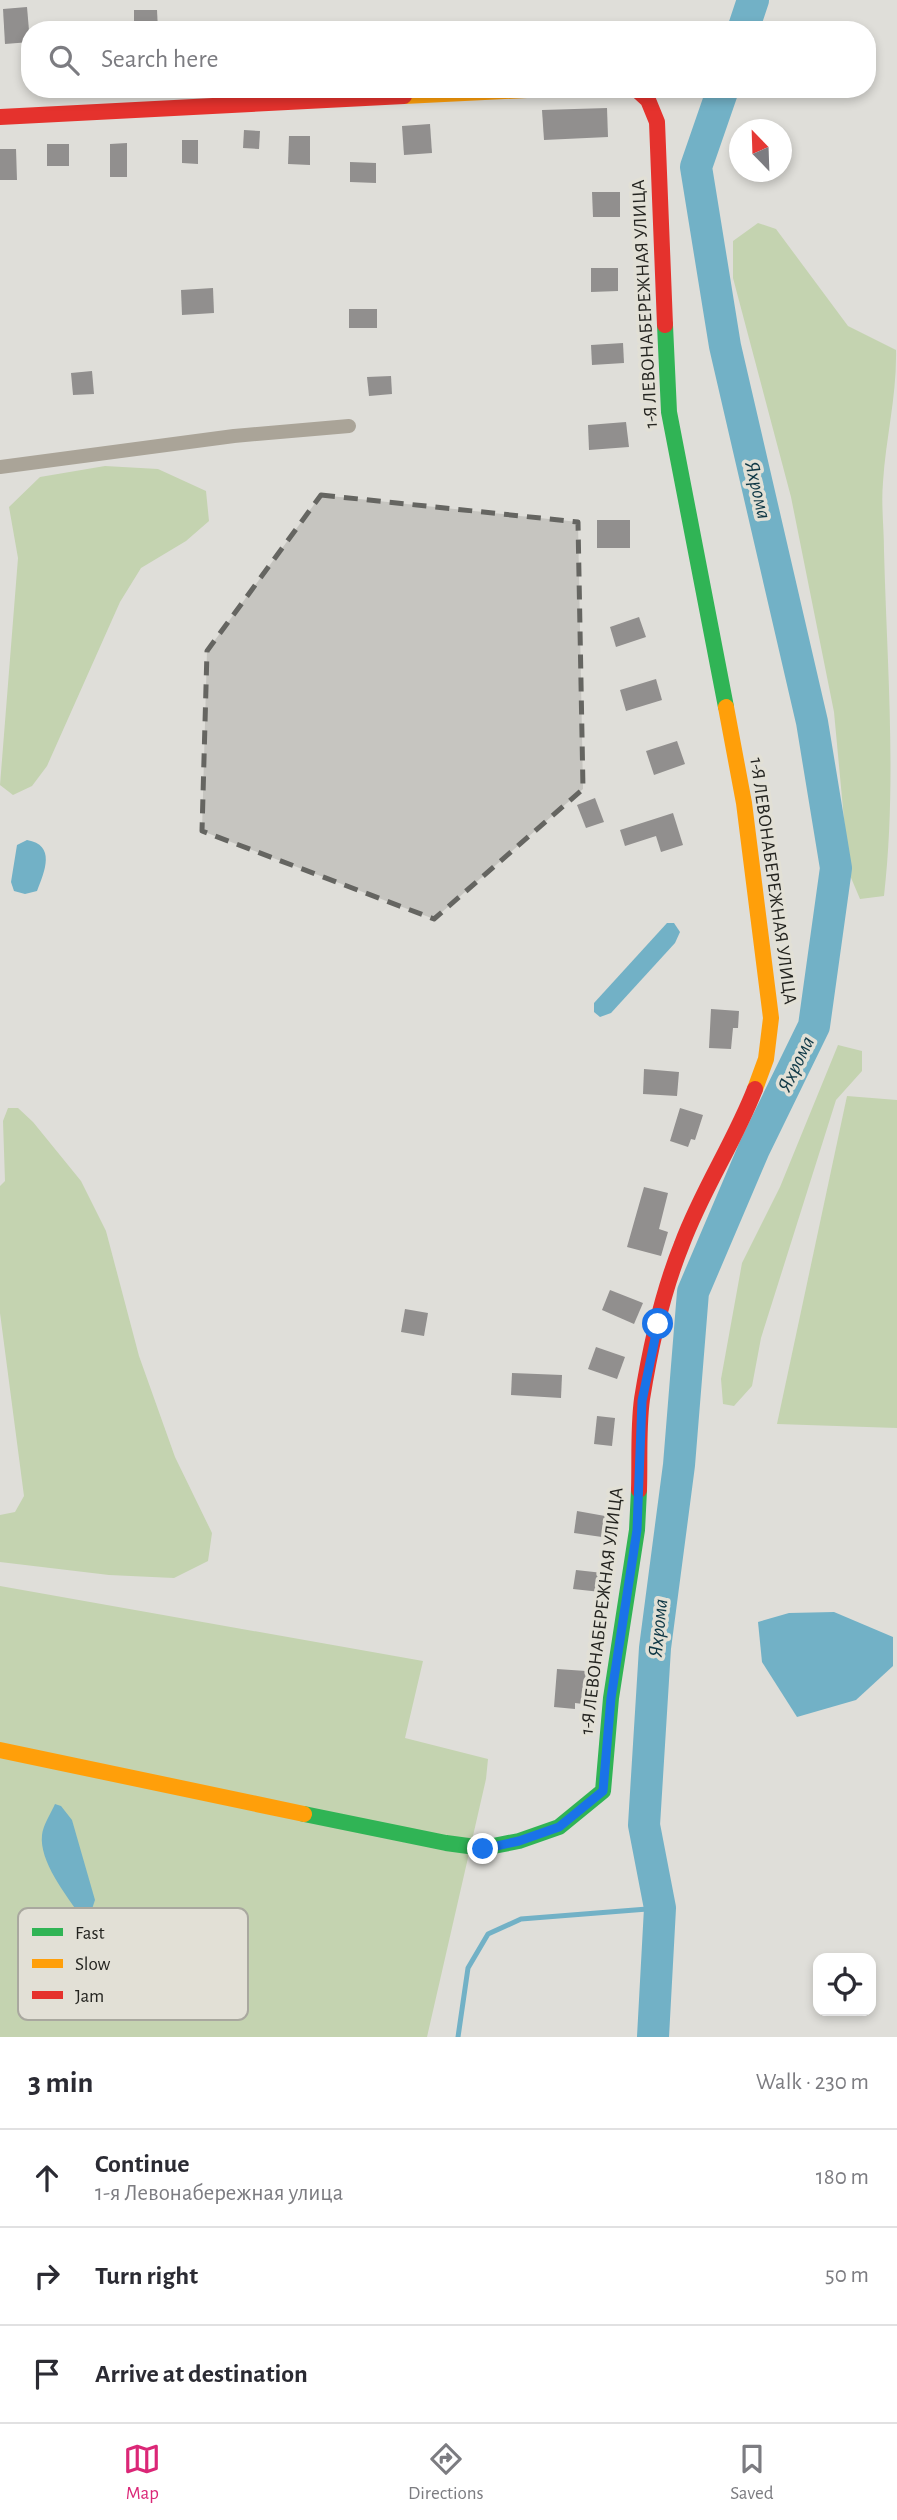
<!DOCTYPE html>
<meta charset="utf-8">
<style>
:root{--surface:#fff;--page:#f2f2f3;--text:#2b2b33;--muted:#7c7c81;--line:#e1e1e2;--accent:#db2777}
body{margin:0;font-family:"Alegreya Sans",sans-serif;background:var(--page);color:var(--text)}
.controls{position:absolute;right:21px;bottom:21px;display:grid;overflow:hidden;border-radius:14px;box-shadow:0 4px 10px #0003}
.controls button{width:63px;height:63px;display:grid;place-items:center;padding:0;border:0;border-bottom:2px solid var(--line);background:var(--surface);color:var(--text);font:35px sans-serif}
.compass{position:absolute;left:729px;top:119px;width:63px;height:63px;border-radius:50%;background:var(--surface);box-shadow:0 4px 10px #0003;rotate:337deg}
.stop{position:absolute;width:21px;height:21px;margin:-16px;border:5px solid #1a73e8;border-radius:50%;background:#fff}
.stop.end{background:#1a73e8;border-color:#fff;box-shadow:0 2px 7px #0008}
.list{margin:0;padding:0;list-style:none}
h2{display:flex;justify-content:space-between;align-items:center;height:91px;margin:0;padding:0 28px;font-size:30px}
h2 small{font-size:23px;font-weight:400;color:var(--muted)}
.list li{display:grid;grid-template-columns:46px 1fr auto;gap:21px;align-items:center;box-sizing:border-box;height:98px;padding:0 28px;border-top:2px solid var(--line)}
.list b{display:block;font-size:26px;white-space:nowrap}
.list p{margin:0;font-size:23px;white-space:nowrap;color:var(--muted)}
.list em{font-size:23px;font-style:normal;color:var(--muted)}
.icon{flex:none;width:38px;height:38px;fill:none;stroke:currentColor;stroke-width:2;stroke-linecap:round;stroke-linejoin:round}
.map{position:relative;flex:none;width:897px;height:2037px;overflow:hidden}
.search{position:absolute;background:var(--surface);box-shadow:0 4px 10px #0003;left:21px;right:21px;top:21px;height:77px;display:flex;align-items:center;gap:18px;box-sizing:border-box;padding:0 24px;border-radius:28px;color:var(--muted);font-size:26px}
.sheet{height:385px;background:var(--surface)}
nav{display:flex;justify-content:space-around;align-items:center;box-sizing:border-box;height:98px;border-top:2px solid var(--line);background:var(--surface);font-size:19px;color:var(--muted)}
nav a{display:grid;justify-items:center;gap:4px}
nav .on{color:var(--accent)}
.map>svg:first-child{display:block}
</style>
<div class="map">
<svg width="897" height="2037" viewBox="0 0 897 2037">
<rect width="100%" height="100%" fill="#dfded9"/>
<g fill="#c4d3b0">
<path d="M758 223 776 229 848 326 896 350C897 395 886 437 883 482 881 505 884 528 884 551 887 666 897 782 884 896L860 899 849 873 834 712 791 497 733 278V241Z"/>
<path d="M105 466 158 469 206 491 209 521 186 541 141 568 120 602 47 766 32 786 13 795 0 785 18 558 9 507 40 477Z"/>
<path d="M838 1045 862 1051V1071L836 1100 761 1338 752 1386 734 1406 723 1404 721 1379 742 1263 780 1187Z"/>
<path d="M847 1096 897 1100V1428L777 1424Z"/>
<path d="M8 1108H18L33 1122 81 1181 106 1231 139 1356 175 1457 212 1533 208 1561 174 1578 109 1575 0 1562V1515L15 1512 24 1496 0 1313V1186L5 1181 3 1121Z"/>
<path d="M0 1586 423 1661 405 1738 488 1759 486 1779 427 2037H0Z"/>
</g>
<g fill="#72b1c6">
<path d="M27 840C56 845 45 871 37 891L25 894 14 891 11 882 17 845Z"/>
<path d="M667 923H674L680 932 675 943 611 1013 600 1017 594 1012V1003Z"/>
<path d="M834 1612 893 1637V1666L856 1700 797 1717 762 1662 758 1622 789 1613Z"/>
<path d="M55 1804 61 1806 72 1820 95 1900 90 1915H80C66 1895 39 1861 42 1835 43 1825 51 1813 55 1804Z"/>
</g>
<g fill="none" stroke-linecap="round" stroke-linejoin="round">
<path stroke="#72b1c6" stroke-width="5" d="M458 2037 468 1968 488 1934 521 1919 660 1908"/>
<g stroke="#72b1c6" stroke-width="32">
<path d="M743 30 753 0"/>
<path d="M653 2037 660 1908 644 1825 655 1648 679 1465 693 1292 754 1149 814 1026 836 868 812 722 725 346 696 167 723 89"/>
</g>
</g>
<g fill="#918f8e">
<path d="M27 7 30 42 5 44 3 9Z"/>
<path d="M134 10H157L158 30H134Z"/>
<path d="M607 108 608 137 544 140 542 110Z"/>
<path d="M430 124 432 153 404 155 402 126Z"/>
<path d="M244 130 260 131 259 149 243 148Z"/>
<path d="M289 136H310V165L288 164Z"/>
<path d="M182 140H198V164L182 163Z"/>
<path d="M127 143V177H110V144Z"/>
<rect x="47" y="144" width="22" height="22"/>
<path d="M0 149H16L17 180H0Z"/>
<path d="M350 162 376 163V183L350 182Z"/>
<path d="M592 192H620V217H593Z"/>
<path d="M591 268H618V291L591 292Z"/>
<path d="M213 288 214 313 182 315 181 290Z"/>
<rect x="349" y="309" width="28" height="19"/>
<path d="M623 343 624 363 592 365 591 345Z"/>
<path d="M92 371 94 394 73 395 71 373Z"/>
<path d="M391 376 392 394 369 396 367 377Z"/>
<path d="M626 422 629 447 589 450 588 425Z"/>
<rect x="597" y="520" width="33" height="28"/>
<path d="M639 617 646 637 616 647 610 627Z"/>
<path d="M656 679 662 700 626 711 620 690Z"/>
<path d="M677 741 685 764 654 775 646 751Z"/>
<path d="M595 798 604 822 586 828 577 805Z"/>
<path d="M673 813 683 845 661 852 656 836 625 846 620 830Z"/>
<path d="M711 1009 739 1011 738 1028H733L731 1049 709 1048Z"/>
<path d="M644 1069 679 1072 677 1096 643 1094Z"/>
<path d="M680 1108 703 1115 695 1140 691 1139 688 1147 670 1141Z"/>
<path d="M644 1187 668 1193 659 1229 668 1232 661 1256 627 1247Z"/>
<path d="M610 1290 643 1303 634 1324 602 1310Z"/>
<path d="M405 1309 428 1313 424 1336 401 1332Z"/>
<path d="M596 1347 625 1357 617 1379 588 1369Z"/>
<path d="M512 1373 562 1375 561 1398 511 1395Z"/>
<path d="M597 1416 615 1418 612 1446 594 1444Z"/>
<path d="M577 1511 605 1516 602 1537 574 1533Z"/>
<path d="M576 1570 603 1573 601 1592 573 1589Z"/>
<path d="M557 1669 586 1671 583 1704 575 1703V1709L554 1707Z"/>
</g>
<g fill="none" stroke-linecap="round" stroke-linejoin="round">
<path stroke="#aaa498" stroke-width="14" d="M0 467 234 436 349 426"/>
<g stroke="#30b455" stroke-width="16">
<path d="M665 325 669 412 726 707"/>
<path d="M304 1814 446 1843 483 1848 519 1841 559 1827 603 1791 611 1698 637 1530 639 1490"/>
</g>
<g stroke="#ff9f0a" stroke-width="16">
<path d="M404 96 546 89"/>
<path d="M726 707 744 803 771 1018 766 1059 755 1089"/>
<path d="M0 1750 304 1814"/>
</g>
<g stroke="#e5322d" stroke-width="16">
<path d="M636 89 648 100 657 122 665 325"/>
<path d="M0 117 404 96"/>
<path d="M639 1490C640 1460 638 1429 642 1399 650 1349 663 1291 682 1244 702 1190 734 1143 755 1089"/>
</g>
</g>
<g fill="none" stroke-linecap="round" stroke-linejoin="round">
<path stroke="#1a73e8" stroke-width="9" d="M483 1849 519 1841 559 1827 603 1791 611 1698 637 1530 642 1401 658 1324"/>
</g>
<path fill="#656561" fill-opacity="0.2" stroke="#656561" stroke-width="5" stroke-dasharray="14 9" stroke-linejoin="round" d="M321 495 578 522 583 789 434 919 202 831 207 651Z"/>
<g text-anchor="middle" dominant-baseline="central" stroke-width="7" stroke-linejoin="round" paint-order="stroke">
<g font-size="19" fill="#242420" stroke="#e2e0d6">
<text transform="translate(645 304) rotate(-93)">1-Я ЛЕВОНАБЕРЕЖНАЯ УЛИЦА</text>
<text transform="translate(773 881) rotate(82)">1-Я ЛЕВОНАБЕРЕЖНАЯ УЛИЦА</text>
<text transform="translate(602 1611) rotate(-83)">1-Я ЛЕВОНАБЕРЕЖНАЯ УЛИЦА</text>
</g>
<g font-size="21" font-style="italic" fill="#0e3745" stroke="#e2e0d6">
<text transform="translate(758 490) rotate(77)">Яхрома</text>
<text transform="translate(796 1064) rotate(-64)">Яхрома</text>
<text transform="translate(658 1628) rotate(-84)">Яхрома</text>
</g>
</g>
<rect x="18" y="1908" width="230" height="112" rx="10" fill="#e2e0d6" stroke="#a9a89f" stroke-width="2"/>
<rect x="32" y="1928" width="31" height="8" fill="#30b455"/>
<rect x="32" y="1959" width="31" height="9" fill="#ff9f0a"/>
<rect x="32" y="1991" width="31" height="8" fill="#e5322d"/>
<g font-size="19" fill="#242420">
<text x="75" y="1939">Fast</text>
<text x="75" y="1970">Slow</text>
<text x="75" y="2002">Jam</text>
</g>
</svg>
<div class="controls">
<button><svg class="icon" aria-label="locate" viewBox="0 0 24 24"><circle cx="12" cy="12" r="6"/><path d="M12 2v4M12 18v4M2 12h4M18 12h4"/></svg></button>
</div>
<svg class="compass" viewBox="-18 -18 36 36"><path d="M0-13l5 13h-10z" fill="#e53935"/><path d="M0 13l5-13h-10z" fill="#7c7c81"/></svg>
<div class="stop" style="left:658px;top:1324px"></div>
<div class="stop end" style="left:483px;top:1849px"></div>
<div class="search"><svg class="icon" aria-label="search" viewBox="0 0 24 24"><circle cx="10" cy="10" r="6"/><path d="M15 15l6 6"/></svg>Search here</div>
</div>
<section class="sheet">
<h2>3 min<small>Walk · 230 m</small></h2>
<ul class="list">
<li><svg class="icon" aria-label="ahead" viewBox="0 0 24 24"><path d="M12 20V5M6 11l6-6 6 6"/></svg><div><b>Continue</b><p>1-я Левонабережная улица</p></div><em>180 m</em></li>
<li><svg class="icon" aria-label="right" viewBox="0 0 24 24"><path d="M7 20v-9h11M14 6l5 5-5 5"/></svg><div><b>Turn right</b></div><em>50 m</em></li>
<li><svg class="icon" aria-label="arrive" viewBox="0 0 24 24"><path d="M6 21V4h12l-3 4 3 4H6"/></svg><div><b>Arrive at destination</b></div></li>
</ul>
</section>
<nav>
<a class="on"><svg class="icon" aria-label="map" viewBox="0 0 24 24"><path d="M3 6l6-2 6 2 6-2v14l-6 2-6-2-6 2zM9 4v14M15 6v14"/></svg>Map</a>
<a><svg class="icon" aria-label="directions" viewBox="0 0 24 24"><path d="M12 3l9 9-9 9-9-9zM9 14v-3h6M13 9l2 2-2 2"/></svg>Directions</a>
<a><svg class="icon" aria-label="saved" viewBox="0 0 24 24"><path d="M7 4h10v16l-5-4-5 4z"/></svg>Saved</a>
</nav>
